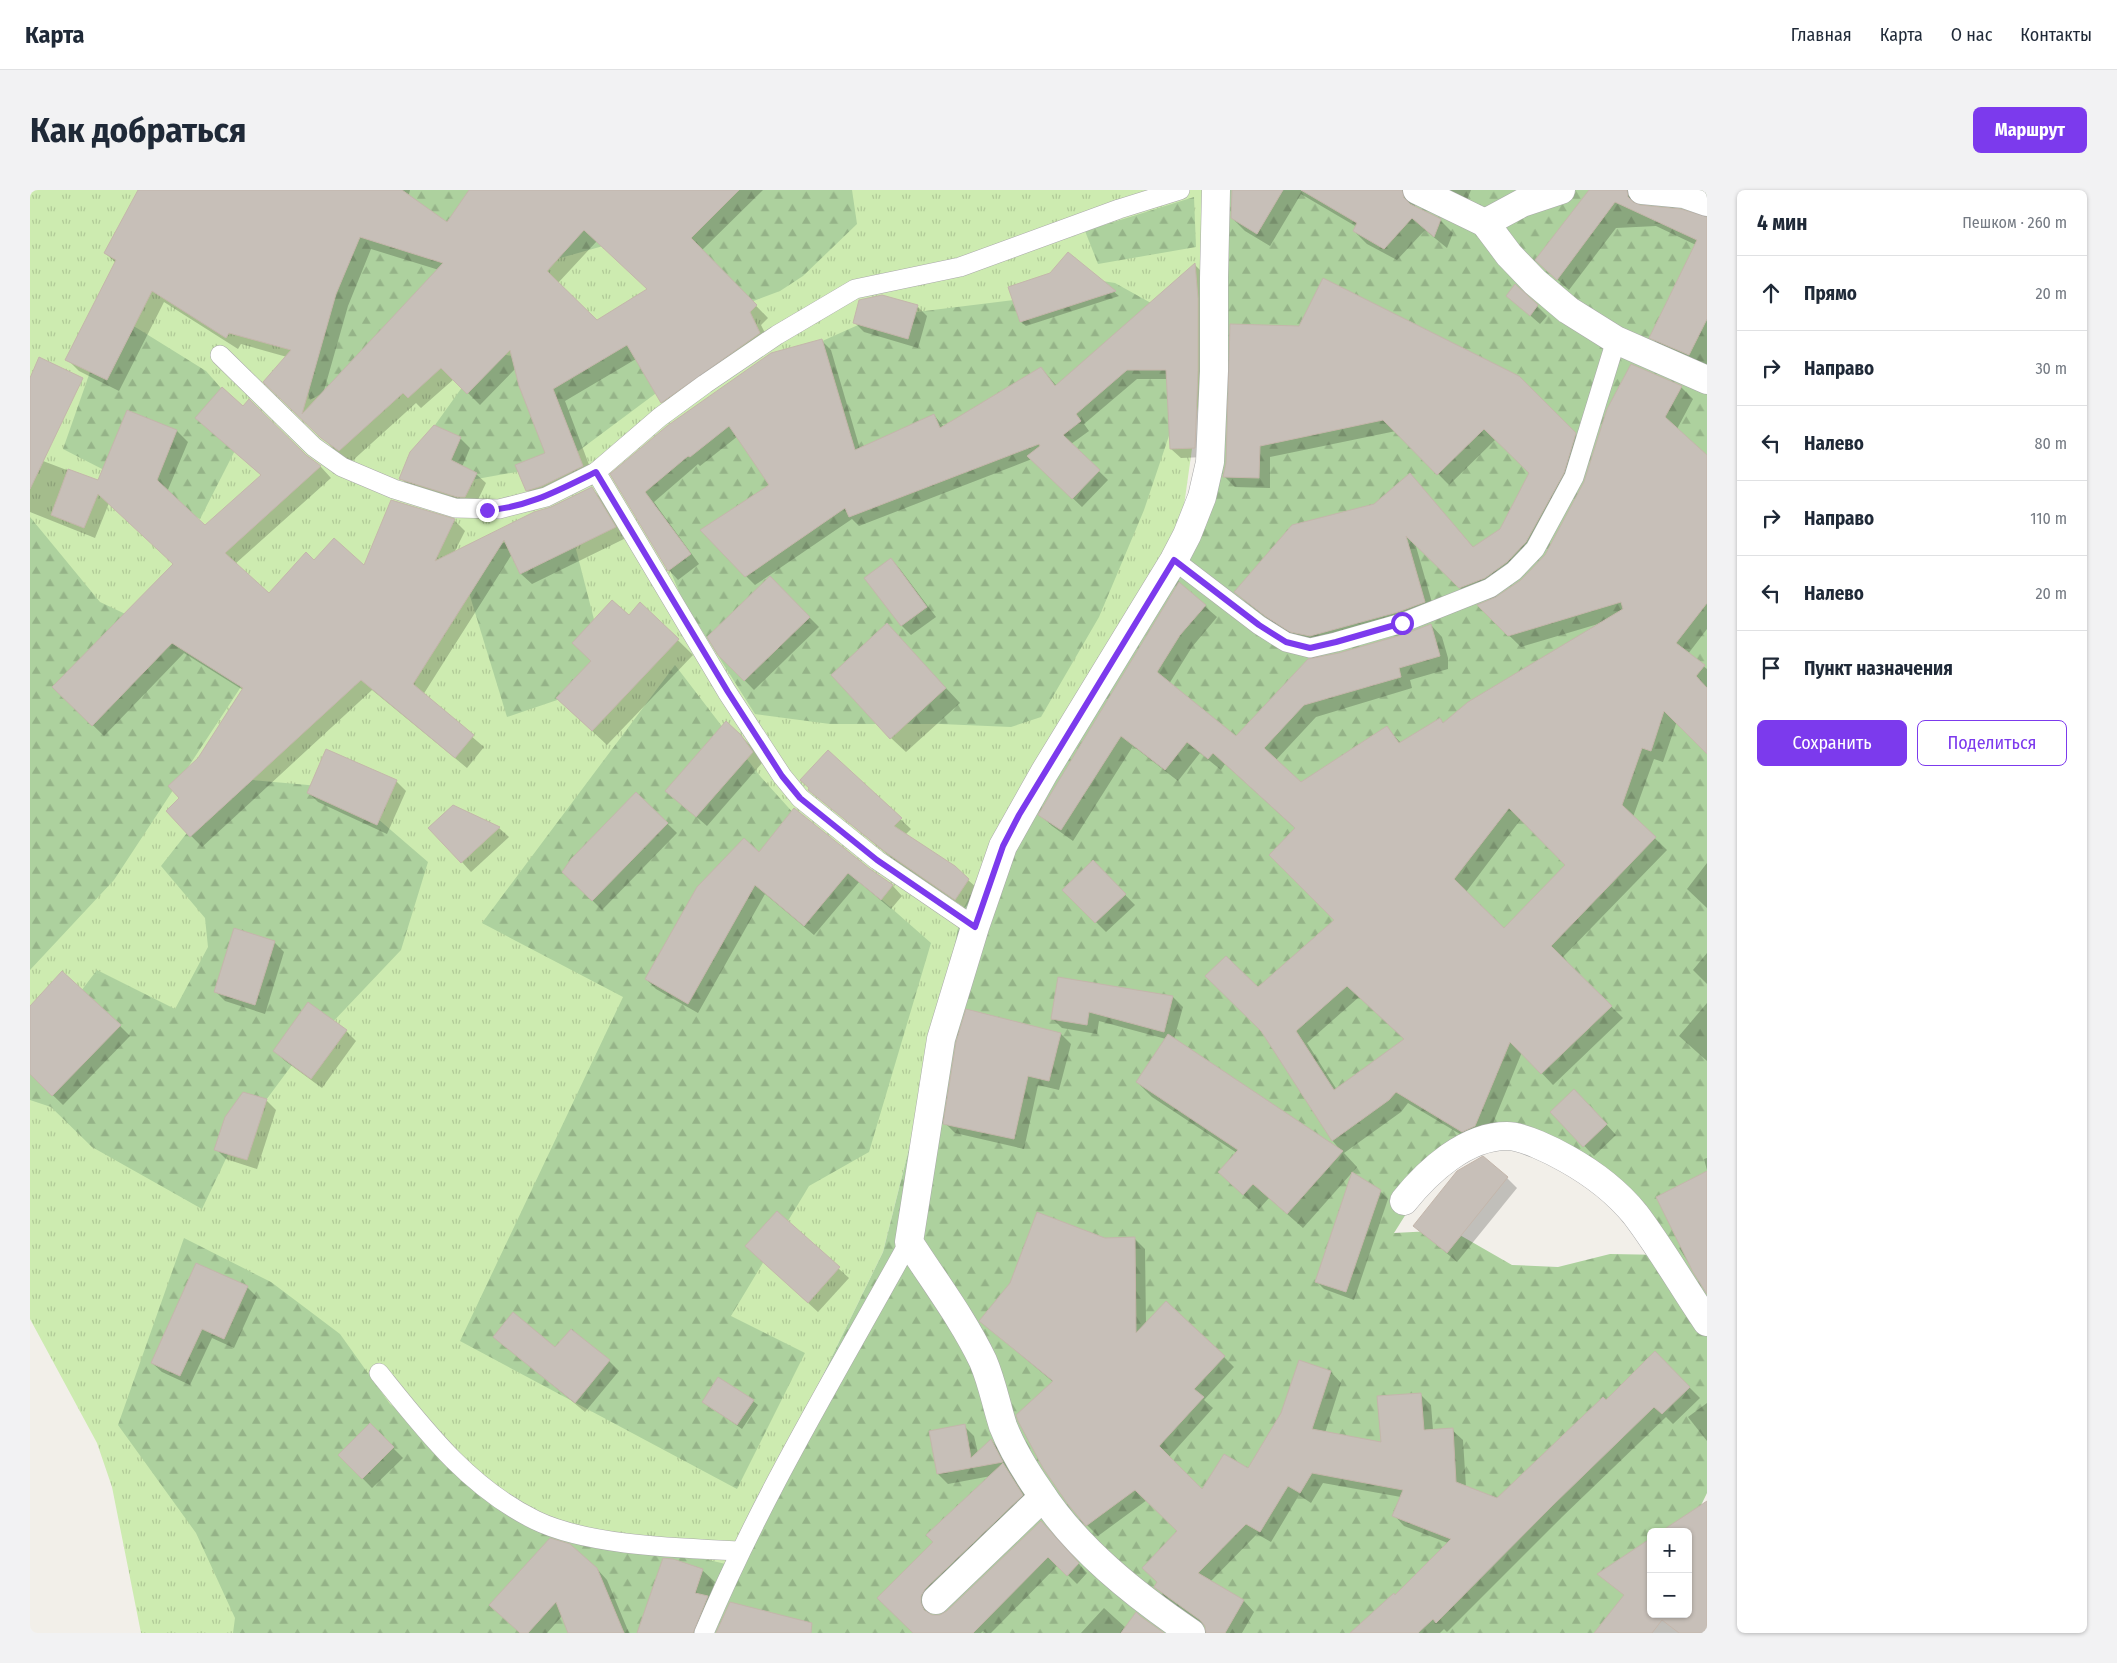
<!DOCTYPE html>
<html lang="ru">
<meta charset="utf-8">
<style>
:root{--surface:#fff;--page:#f2f2f3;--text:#1f2937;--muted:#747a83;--line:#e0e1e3;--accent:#7c3aed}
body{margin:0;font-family:"Fira Sans Condensed",sans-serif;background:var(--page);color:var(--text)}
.controls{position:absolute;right:15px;bottom:15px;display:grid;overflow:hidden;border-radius:8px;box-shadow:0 1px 4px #0004}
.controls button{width:45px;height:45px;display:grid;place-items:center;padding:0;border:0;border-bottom:1px solid var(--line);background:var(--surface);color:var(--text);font:25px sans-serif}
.stop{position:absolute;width:15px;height:15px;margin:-11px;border:4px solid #7c3aed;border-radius:50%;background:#fff}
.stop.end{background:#7c3aed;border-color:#fff;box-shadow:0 1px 5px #0008}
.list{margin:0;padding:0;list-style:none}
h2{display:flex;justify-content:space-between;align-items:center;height:65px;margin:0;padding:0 20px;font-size:21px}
h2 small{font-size:16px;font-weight:400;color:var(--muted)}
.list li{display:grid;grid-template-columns:32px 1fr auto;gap:15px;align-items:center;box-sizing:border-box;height:75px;padding:0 20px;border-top:1px solid var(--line)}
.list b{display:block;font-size:19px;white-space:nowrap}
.list em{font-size:16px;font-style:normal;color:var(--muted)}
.actions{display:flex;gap:10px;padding:15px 20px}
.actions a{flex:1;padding:11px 0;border:1px solid var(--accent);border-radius:8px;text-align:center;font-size:18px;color:var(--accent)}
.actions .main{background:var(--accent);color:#fff}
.icon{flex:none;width:28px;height:28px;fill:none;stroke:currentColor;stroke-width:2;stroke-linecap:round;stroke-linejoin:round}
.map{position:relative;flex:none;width:1677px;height:1443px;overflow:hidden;border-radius:8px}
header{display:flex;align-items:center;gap:30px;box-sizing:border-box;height:70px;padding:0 25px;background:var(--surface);border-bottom:1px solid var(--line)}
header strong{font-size:24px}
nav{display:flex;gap:28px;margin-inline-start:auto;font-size:18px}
.intro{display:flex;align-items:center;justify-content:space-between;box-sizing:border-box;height:120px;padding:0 30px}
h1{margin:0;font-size:35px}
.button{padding:12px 22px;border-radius:8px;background:var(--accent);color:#fff;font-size:18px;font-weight:700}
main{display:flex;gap:30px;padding:0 30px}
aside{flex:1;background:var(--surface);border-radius:8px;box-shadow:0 1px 4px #0004}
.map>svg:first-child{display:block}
</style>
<header>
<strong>Карта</strong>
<nav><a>Главная</a><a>Карта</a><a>О нас</a><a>Контакты</a></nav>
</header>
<div class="intro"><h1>Как добраться</h1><a class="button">Маршрут</a></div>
<main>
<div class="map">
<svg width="1677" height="1443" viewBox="0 0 1677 1443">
<defs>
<pattern id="grass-tufts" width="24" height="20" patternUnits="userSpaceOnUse" patternTransform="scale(1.25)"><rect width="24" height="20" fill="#cdebb0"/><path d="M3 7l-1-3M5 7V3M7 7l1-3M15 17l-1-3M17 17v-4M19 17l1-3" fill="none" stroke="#b0c997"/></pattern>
<pattern id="forest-firs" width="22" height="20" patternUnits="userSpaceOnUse" patternTransform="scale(1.25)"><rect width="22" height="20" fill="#add19e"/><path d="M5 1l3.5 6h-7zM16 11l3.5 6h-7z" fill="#95b388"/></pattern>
</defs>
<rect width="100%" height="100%" fill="#f2efe9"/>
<path fill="url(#grass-tufts)" d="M0 0H1182L1186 88 1151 337 905 855 853 1062 700 1375 672 1443H111L82 1297 67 1253 0 1129Z"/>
<g fill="url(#forest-firs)" fill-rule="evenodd">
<path d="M182 0H610L591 51 491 79 325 185 280 210 263 153Z"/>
<path d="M665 0H822L827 34 773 86 750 101 689 124 616 41Z"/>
<path d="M1182 0H1677V1303L1658 1342H1621V1394L1584 1443H203L205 1428 166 1343 88 1235 154 1048 241 1092 310 1144 360 1214 498 1328 700 1375 853 1062 905 855 931 723 1009 577 1151 337 1177 256ZM1467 946 1581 1003 1635 1065 1580 1064 1528 1077 1482 1075 1421 1040 1364 1043 1410 970Z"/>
<path d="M1164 7 1166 57 1068 74 1055 41Z"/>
<path d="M1034 85 1085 93 1148 128 1150 213 1114 320 1069 427 1011 527 981 537 911 534H800L725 524 652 409 621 334 592 285 714 186 846 127 992 109Z"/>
<path d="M81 122 176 181 220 231 170 329 33 259Z"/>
<path d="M586 137 633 198 531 274 430 292 390 256 458 161 510 172Z"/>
<path d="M0 327 70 412 220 483 84 690 0 780Z"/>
<path d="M538 328 580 492 477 527 429 370Z"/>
<path d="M645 475 730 586 802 666 901 753 839 962 779 996 701 1126 775 1163 707 1299 430 1151 593 807 452 733Z"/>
<path d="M200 588 312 598 398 672 371 760 262 875 202 956 172 1019 62 957 21 917 0 910V868L67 780 145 819 178 757 175 728 131 676Z"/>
</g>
<g fill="#0003" fill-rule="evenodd">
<path d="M109 0H380L373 29 417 33 441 0H733L672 60 738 128 731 135 741 155 643 224 632 212 606 169 535 211 564 288 509 312 497 300 517 264 486 178 450 215 424 189 391 218 386 213 321 272 305 260 235 192 257 167 211 154 208 159 134 112 89 201 49 181 37 169 86 73 75 63ZM567 51 619 100 566 132 528 93ZM341 59 409 80 293 204 318 116Z"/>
<path d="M1202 0H1390L1385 7V18L1410 30 1423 43 1417 58 1395 40 1367 70 1337 54 1324 41 1327 37 1271 4 1240 56 1215 41 1202 28Z"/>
<path d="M1411 0H1441L1436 12Z"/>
<path d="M1562 0H1614L1608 10V16L1677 28V178L1632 159 1621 147 1666 55 1626 36 1586 38 1539 100 1518 81Z"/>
<path d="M1038 63 1089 106 996 136 991 132 980 98 1021 84Z"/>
<path d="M1165 75 1174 84V267L1151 268 1141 259 1138 189H1107L1054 234 1059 241 1041 254 1078 290 1052 317 1002 269 829 336 822 329 725 395 716 386 740 295 708 246 670 276 668 274 624 312 669 374 648 390 639 380 582 285 791 150 801 160 830 259 904 225 914 237 1011 178 1027 196Z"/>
<path d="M1478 106 1507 116 1517 126 1510 134Z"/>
<path d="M887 116 897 126 888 158 834 142 824 132Z"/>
<path d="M1201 135 1488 187 1556 255 1507 364 1441 409 1385 353 1405 423 1273 452 1248 437 1217 413 1206 402 1344 315 1380 285 1444 358 1471 339 1500 283 1466 249 1419 295 1366 241 1240 267V298L1205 297 1194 286 1197 273Z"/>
<path d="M1651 197 1663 209 1647 239 1677 266V439L1658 464 1677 479V563L1647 531 1633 572 1624 569 1603 627 1637 660 1532 768 1593 828 1523 895 1492 862 1457 948 1445 953 1378 913 1371 922 1314 963 1327 977 1273 1038 1239 1008 1229 1019 1205 997 1207 963 1122 907 1107 892 1136 849 1069 831 1067 844 1032 838 1023 829 1029 788 1143 807 1153 817 1144 849 1311 961 1302 950 1228 799 1306 730 1266 639 1195 574 1191 580 1170 563 1148 591 1103 556 1043 651 1022 636 1010 625 1149 394 1187 427 1162 457 1139 494 1206 548 1309 464 1376 445 1401 435 1412 447 1418 468V479L1380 490 1382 498 1286 527 1246 570 1271 594 1357 538 1371 553 1410 530 1414 534 1568 434 1491 457 1449 416 1467 408 1491 391 1516 365ZM1491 629 1536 675 1474 740 1436 702ZM1329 807 1375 850 1307 900 1277 853Z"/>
<path d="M213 217 291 277 301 288 205 374 239 405 284 372 334 377 424 330 435 341 424 363 561 298 572 309 596 348 502 394 491 384 482 364 393 505 454 557 437 578 342 500 172 657 137 621 150 608 169 569 213 500 154 463 74 546 24 497 144 374 79 313 65 348 0 322V266L68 292 98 221 147 241 158 252 137 302 175 337 232 286 167 228Z"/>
<path d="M430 248 440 258 432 277 446 284 456 293 445 316 380 298 371 288Z"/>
<path d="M861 369 870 379 906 427 881 445 871 435Z"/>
<path d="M740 388 789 437 724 500 689 464Z"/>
<path d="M611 414 663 465 577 555 543 523 562 472Z"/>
<path d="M871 450 930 513 876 562 861 548Z"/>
<path d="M711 546 721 556 732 573 677 636 647 610Z"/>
<path d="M297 560 366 591 376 601 357 644 288 612 278 602Z"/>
<path d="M798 561 881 639 875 645 938 690 948 699 935 718 865 671 780 600Z"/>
<path d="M606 603 647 643 572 720 534 682Z"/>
<path d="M469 638 479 647 441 682 432 672Z"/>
<path d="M729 664 839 680 863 696 872 706 861 719 829 692 784 745 735 704 668 823 626 799 616 789Z"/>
<path d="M1063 672 1105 715 1076 742 1034 700Z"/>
<path d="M1677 673V718L1657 699Z"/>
<path d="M244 752 254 762 235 824 195 811 185 801Z"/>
<path d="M1677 763V794L1663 780Z"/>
<path d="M1677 813V871L1649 846Z"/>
<path d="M279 814 316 841 326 851 292 898 255 871 245 861Z"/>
<path d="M0 818 90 836 100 846 33 915 0 883Z"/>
<path d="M1031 844 1041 854 1029 900 1008 895 994 959 925 943 915 933Z"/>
<path d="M236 910 246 920 227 979 196 969 186 959Z"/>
<path d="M1554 910 1586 945 1564 966 1522 922Z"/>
<path d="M1677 968V980L1674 969Z"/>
<path d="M1677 983V1101L1649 1058 1652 1056Z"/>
<path d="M1477 988 1487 998 1427 1072 1385 1036Z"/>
<path d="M1350 1001 1358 1009 1324 1110 1294 1099 1286 1091Z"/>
<path d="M747 1023 819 1088 788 1122 716 1056Z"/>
<path d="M1104 1048 1115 1059 1116 1134 1194 1167 1204 1177 1174 1210 1183 1218 1139 1267 1173 1301 1219 1279 1252 1224 1270 1172 1301 1182 1311 1193 1295 1243 1352 1253 1391 1205 1401 1215 1403 1240H1422L1433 1250 1436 1297 1467 1310 1576 1212 1625 1163 1670 1208 1643 1234 1636 1227 1532 1327 1417 1442 1414 1439 1410 1443H1330L1418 1353 1374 1336 1364 1325 1371 1307 1293 1293 1281 1313 1269 1305 1241 1352 1227 1344 1180 1392 1214 1411 1224 1422 1212 1443H1177V1437L1136 1408 1126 1397 1148 1341 1117 1310 1068 1346 1054 1332 1014 1277 996 1246 988 1226 1023 1192 951 1131 1075 1049Z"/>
<path d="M217 1097 227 1107 204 1158 182 1148 160 1195 132 1182 122 1173Z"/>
<path d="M465 1147 579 1171 589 1181 555 1222Z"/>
<path d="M723 1211 728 1215 712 1239 673 1212Z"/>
<path d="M1677 1213V1251L1658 1227Z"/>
<path d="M340 1235 373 1268 342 1298 310 1265Z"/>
<path d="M934 1236 944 1246 948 1263 961 1250 971 1260 1001 1314 900 1416V1425L910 1426 917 1423 1020 1341 1057 1383 1047 1394 1028 1375 961 1443H956L953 1441 951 1443H885L849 1408 904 1352 961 1286 918 1294 908 1284 901 1242Z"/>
<path d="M567 1379 577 1390 599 1443H540L532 1426 517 1443H491L471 1425Z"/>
<path d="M672 1380 685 1392 679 1409V1443H608Z"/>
<path d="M1074 1418 1096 1438 1132 1443H1051Z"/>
<path d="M1621 1424 1677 1443H1565Z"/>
</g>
<g fill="#c7bfb8" stroke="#c4b6ab" fill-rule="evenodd">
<path d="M108 0H372L417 32 439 0H709L661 48 727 115 720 122 730 143 631 213 597 155 523 199 553 276 512 296 496 301 485 275 515 263 489 196 480 160 437 204 411 178 378 208 373 203 309 261 291 248 233 192 261 160 199 143 196 148 122 101 77 190 35 170 86 70 74 63ZM554 40 617 99 567 130 517 81ZM330 47 413 73 272 224 306 104Z"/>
<path d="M1202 0H1253L1227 44 1201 28Z"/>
<path d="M1271 0H1372L1374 8 1380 14 1411 29 1404 47 1382 28 1354 59 1323 41 1327 33Z"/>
<path d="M1559 0H1597L1598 7 1603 12 1610 15 1651 19 1677 27V129L1659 165 1619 148 1667 50 1585 12 1527 90 1505 70Z"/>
<path d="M1038 62 1086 101 990 132 978 97 1020 83Z"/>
<path d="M1165 73 1168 108V181L1165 258 1140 259 1136 180H1097L1046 224 1051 231 1033 245 1070 280 1042 309 997 266 1010 256 1009 254 819 327 815 318 715 387 670 340 739 295 699 236 660 267 658 266 615 302 661 364 638 381 580 284 637 236 741 163 792 149 825 260 904 224 910 238 1011 177 1025 196Z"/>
<path d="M1293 88 1489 186 1546 243 1534 283 1496 352 1477 372 1455 388 1429 398 1376 346 1395 412 1368 422 1280 446 1260 442 1235 426 1204 402 1262 335 1344 314 1380 283 1443 357 1470 339 1499 283 1454 239 1407 285 1353 230 1230 256 1229 288 1193 287 1196 273 1200 134 1269 136Z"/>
<path d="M1485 94 1508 115 1500 126 1476 106Z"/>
<path d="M852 105 888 115 878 149 823 133 829 110Z"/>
<path d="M9 167 53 188 0 299V188Z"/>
<path d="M1601 174 1652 196 1635 227 1677 265V413L1646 453 1675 475 1666 486 1677 498V564L1634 521 1621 561 1612 558 1592 615 1626 647 1521 756 1582 816 1511 884 1480 852 1445 936 1432 942 1366 902 1359 910 1302 951 1231 841 1175 786 1196 766 1228 797 1304 730 1239 665 1265 638 1183 563 1178 569 1157 552 1135 580 1091 546 1031 640 1008 625 1149 392 1176 415 1150 445 1127 482 1206 546 1278 469 1309 463 1375 444 1401 434 1410 466 1369 478 1371 487 1274 515 1234 558 1271 592 1357 536 1369 553 1410 528 1413 533 1438 512 1593 419 1591 412 1478 446 1447 415 1466 407 1491 390 1515 365 1554 292 1577 219ZM1479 618 1535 675 1474 738 1424 689ZM1317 796 1374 849 1304 900 1266 841Z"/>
<path d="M192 197 213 216 219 209 276 265 291 276 195 363 239 403 276 362 284 370 304 348 334 375 361 310 425 329 405 371 504 322 521 317 562 297 586 337 490 384 474 350 383 494 444 545 425 568 331 490 160 647 136 621 149 608 138 596 168 568 213 498 142 453 62 536 22 497 143 374 68 304 54 338 21 325 38 279 68 290 97 220 147 240 127 290 175 335 231 285 165 228Z"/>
<path d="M404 235 431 247 421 270 447 283 435 307H427L369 289 380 262Z"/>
<path d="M861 368 897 417 871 436 834 388Z"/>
<path d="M740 386 780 427 714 491 688 465 677 447Z"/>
<path d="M582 410 599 425 610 412 649 449 562 541 526 508 561 471 542 453Z"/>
<path d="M857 433 916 498 860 549 801 485Z"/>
<path d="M696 531 711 545 723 562 666 627 635 601Z"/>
<path d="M296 559 367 590 347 635 277 603Z"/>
<path d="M798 560 872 628 864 636 925 676 939 689 925 710 854 661 778 600 779 598 770 590Z"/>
<path d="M606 602 638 633 562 711 532 682 541 669Z"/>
<path d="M423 615 470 637 431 673 398 638Z"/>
<path d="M764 618 840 679 863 695 851 710 818 683 774 736 725 695 658 814 615 789 667 697 714 648 729 662Z"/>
<path d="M1063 670 1096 704 1065 733 1032 700Z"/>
<path d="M204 738 245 751 225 815 184 802Z"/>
<path d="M32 781 91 835 22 906 0 884V816Z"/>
<path d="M1028 787 1143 806 1134 842 1059 822 1057 835 1021 829Z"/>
<path d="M278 812 317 840 281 889 243 861Z"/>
<path d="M936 819 1031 843 1019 891 998 886 984 949 913 934 926 852Z"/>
<path d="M1138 844 1313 961 1257 1024 1223 994 1213 1005 1188 982 1208 960 1106 892Z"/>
<path d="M1544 899 1577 934 1553 957 1520 922Z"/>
<path d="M213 902 237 909 217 970 184 960 195 927Z"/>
<path d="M1453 966 1478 987 1417 1063 1383 1036 1427 981Z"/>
<path d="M1677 981V1104L1663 1082 1626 1007Z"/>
<path d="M1322 982 1351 1000 1316 1102 1285 1092Z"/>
<path d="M747 1021 810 1077 778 1113 715 1056Z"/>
<path d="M1007 1022 1075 1048 1105 1047 1106 1143 1136 1111 1195 1166 1164 1199 1174 1207 1129 1256 1172 1299 1194 1264 1218 1278 1251 1223 1269 1170 1301 1181 1282 1239 1351 1252 1347 1206 1391 1203 1394 1240 1423 1238 1426 1292 1467 1308 1573 1207 1576 1210 1625 1161 1660 1197 1632 1224 1624 1217 1522 1316 1406 1433 1403 1429 1388 1443H1320L1364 1403 1365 1405 1421 1349 1362 1326 1373 1300 1282 1283 1270 1303 1258 1296 1230 1342 1216 1334 1168 1383 1214 1410 1195 1443H1176L1175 1436 1170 1430 1124 1397 1127 1392 1112 1378 1147 1341 1105 1300 1056 1336 1037 1313 1013 1278 988 1231 986 1225 1023 1191 949 1131 980 1093Z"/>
<path d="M166 1073 218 1096 194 1149 172 1139 150 1186 121 1173Z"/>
<path d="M483 1122 525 1157 541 1139 580 1170 545 1213 463 1147Z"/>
<path d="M688 1187 724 1210 707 1235 672 1212Z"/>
<path d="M340 1233 364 1257 332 1289 308 1265Z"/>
<path d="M935 1234 941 1268 961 1249 973 1272 907 1284 899 1241Z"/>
<path d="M973 1273 993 1305 895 1399 891 1406V1413L894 1420 902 1425H910L917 1421 1011 1331 1049 1373 1037 1386 1018 1367 943 1443H883L847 1408 903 1352 896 1345Z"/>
<path d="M1677 1311V1443H1649L1632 1430 1622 1443H1564L1594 1405 1567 1384 1621 1348V1424H1658V1342H1630Z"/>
<path d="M520 1348 540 1354 567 1378 594 1443H538L526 1412 498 1443H490L459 1415Z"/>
<path d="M633 1368 643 1369 673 1379 665 1403 678 1406 663 1443H607Z"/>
<path d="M700 1412 782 1433 781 1443H686Z"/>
<path d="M1106 1422 1110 1426 1134 1443H1091Z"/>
</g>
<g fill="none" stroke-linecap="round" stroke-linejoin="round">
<defs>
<g id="lane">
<path d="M190 165 284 257 312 277 364 299 425 318 469 319 516 307 566 282 630 227 675 194 747 145 825 99 930 77 1089 19 1150 0"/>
<path d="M566 282 697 502 752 586 770 608 847 670 945 737"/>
<path d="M1144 370 1229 435 1256 452 1280 458 1306 452 1372 433 1460 398 1484 381 1505 359 1544 287 1586 150"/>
<path d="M349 1183C394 1239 438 1297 505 1330 558 1356 650 1358 710 1361"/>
<path d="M674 1443C731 1307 808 1181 879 1052"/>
</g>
<g id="street">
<path d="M1387 0 1455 33 1479 65 1505 92 1538 120 1586 150 1677 190"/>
<path d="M1612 0 1654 4 1677 12"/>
<path d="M1455 33 1492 13 1531 0"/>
<path d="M1374 1011C1398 981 1436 946 1477 946 1493 946 1523 961 1537 969 1562 983 1587 1002 1605 1024 1631 1058 1653 1097 1677 1132"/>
<path d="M906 1410 1013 1307"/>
<path d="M1161 1443C1105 1405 1047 1359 1010 1302 996 1282 982 1259 973 1236 966 1214 962 1192 953 1171 933 1129 904 1091 879 1052L911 849 945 737 973 656 1014 583 1144 370 1157 345 1172 307 1180 272 1184 181V88L1186 0"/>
</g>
</defs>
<use href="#lane" stroke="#a9a9a9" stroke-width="20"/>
<use href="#street" stroke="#a9a9a9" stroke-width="29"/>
<use href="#lane" stroke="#fff" stroke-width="19"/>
<use href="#street" stroke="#fff" stroke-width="28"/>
</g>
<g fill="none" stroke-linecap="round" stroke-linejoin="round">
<path stroke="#7c3aed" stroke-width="6" d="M457 320C497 318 531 299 566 282L698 502 752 586 770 608 847 670 945 737 973 656 989 625 1144 370 1229 435 1256 452 1280 458 1306 452 1372 433"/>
</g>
</svg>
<div class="controls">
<button>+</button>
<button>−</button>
</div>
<div class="stop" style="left:1372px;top:433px"></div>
<div class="stop end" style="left:457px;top:320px"></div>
</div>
<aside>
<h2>4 мин<small>Пешком · 260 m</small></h2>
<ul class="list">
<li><svg class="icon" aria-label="ahead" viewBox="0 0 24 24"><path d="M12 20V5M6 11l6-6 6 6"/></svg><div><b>Прямо</b></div><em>20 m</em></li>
<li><svg class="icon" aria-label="right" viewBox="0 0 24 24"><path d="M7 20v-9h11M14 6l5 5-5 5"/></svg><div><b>Направо</b></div><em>30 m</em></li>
<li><svg class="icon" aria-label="left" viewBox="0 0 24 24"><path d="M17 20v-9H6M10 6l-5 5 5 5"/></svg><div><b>Налево</b></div><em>80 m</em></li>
<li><svg class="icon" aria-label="right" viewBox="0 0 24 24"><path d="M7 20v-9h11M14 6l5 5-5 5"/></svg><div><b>Направо</b></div><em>110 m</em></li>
<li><svg class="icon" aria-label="left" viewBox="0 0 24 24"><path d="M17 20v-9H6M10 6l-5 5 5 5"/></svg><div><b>Налево</b></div><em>20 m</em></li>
<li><svg class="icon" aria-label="arrive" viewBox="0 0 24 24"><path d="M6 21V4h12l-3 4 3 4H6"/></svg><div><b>Пункт назначения</b></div></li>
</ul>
<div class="actions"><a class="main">Сохранить</a><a>Поделиться</a></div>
</aside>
</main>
